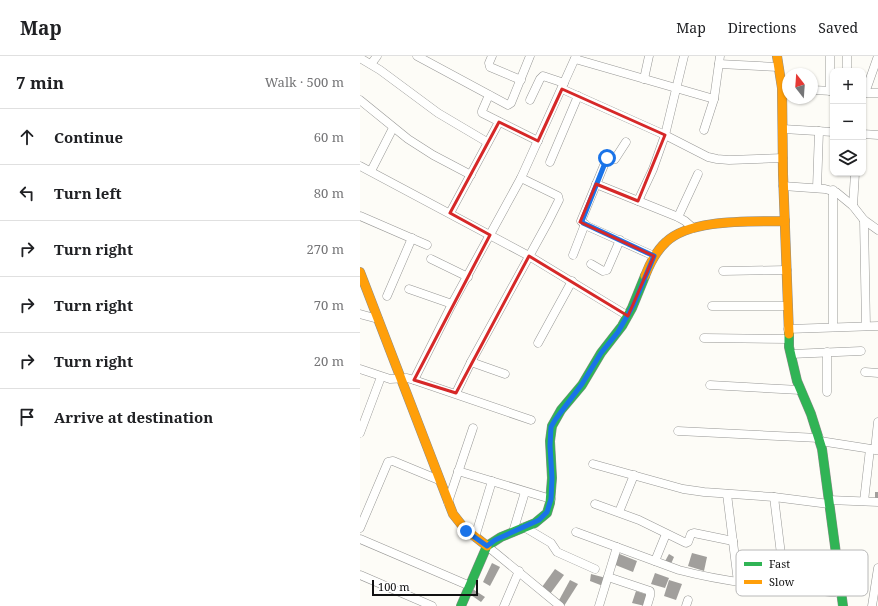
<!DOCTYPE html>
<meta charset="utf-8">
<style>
:root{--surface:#fff;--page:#f6f6f6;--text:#202124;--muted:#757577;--line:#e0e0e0}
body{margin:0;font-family:"Noto Serif",serif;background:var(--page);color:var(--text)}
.controls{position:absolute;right:12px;top:12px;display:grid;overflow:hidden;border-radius:8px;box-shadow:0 1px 3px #0004}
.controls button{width:36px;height:36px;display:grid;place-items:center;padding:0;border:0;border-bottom:1px solid var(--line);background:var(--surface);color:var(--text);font:20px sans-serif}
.compass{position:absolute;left:422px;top:12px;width:36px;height:36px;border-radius:50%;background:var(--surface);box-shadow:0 1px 3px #0004;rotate:343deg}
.scale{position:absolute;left:12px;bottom:10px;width:106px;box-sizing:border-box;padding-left:4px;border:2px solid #111;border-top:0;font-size:11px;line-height:14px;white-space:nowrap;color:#111;-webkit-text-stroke:3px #fff;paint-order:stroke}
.stop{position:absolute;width:12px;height:12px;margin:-9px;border:3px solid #1a73e8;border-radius:50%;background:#fff}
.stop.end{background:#1a73e8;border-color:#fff;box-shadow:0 1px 4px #0008}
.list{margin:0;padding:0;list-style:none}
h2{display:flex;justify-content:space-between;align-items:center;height:52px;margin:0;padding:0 16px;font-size:17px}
h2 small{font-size:13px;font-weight:400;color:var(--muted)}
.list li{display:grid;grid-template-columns:26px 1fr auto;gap:12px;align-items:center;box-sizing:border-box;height:56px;padding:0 16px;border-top:1px solid var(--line)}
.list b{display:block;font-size:15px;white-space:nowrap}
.list em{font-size:13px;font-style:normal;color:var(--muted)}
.icon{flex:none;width:22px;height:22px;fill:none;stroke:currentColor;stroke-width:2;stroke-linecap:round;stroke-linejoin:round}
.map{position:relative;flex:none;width:518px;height:550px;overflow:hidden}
header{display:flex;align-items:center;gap:24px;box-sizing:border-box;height:56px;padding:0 20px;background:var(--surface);border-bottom:1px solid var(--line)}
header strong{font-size:19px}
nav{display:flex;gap:22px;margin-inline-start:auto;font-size:14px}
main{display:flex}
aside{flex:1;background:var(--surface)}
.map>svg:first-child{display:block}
</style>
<header>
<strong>Map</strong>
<nav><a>Map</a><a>Directions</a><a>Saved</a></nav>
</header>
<main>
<aside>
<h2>7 min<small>Walk · 500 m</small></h2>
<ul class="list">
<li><svg class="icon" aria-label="ahead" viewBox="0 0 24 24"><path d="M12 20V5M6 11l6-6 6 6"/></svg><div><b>Continue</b></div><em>60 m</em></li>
<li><svg class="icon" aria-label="left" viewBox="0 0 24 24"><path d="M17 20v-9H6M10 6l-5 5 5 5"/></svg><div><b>Turn left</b></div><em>80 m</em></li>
<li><svg class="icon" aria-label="right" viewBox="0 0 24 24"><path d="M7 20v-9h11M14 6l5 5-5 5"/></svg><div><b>Turn right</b></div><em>270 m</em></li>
<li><svg class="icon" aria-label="right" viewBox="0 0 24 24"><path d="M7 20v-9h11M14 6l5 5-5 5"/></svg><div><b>Turn right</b></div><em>70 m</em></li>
<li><svg class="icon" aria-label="right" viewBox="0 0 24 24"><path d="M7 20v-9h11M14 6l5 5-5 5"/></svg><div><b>Turn right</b></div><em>20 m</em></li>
<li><svg class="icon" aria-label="arrive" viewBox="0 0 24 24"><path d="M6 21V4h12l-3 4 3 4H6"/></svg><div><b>Arrive at destination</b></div></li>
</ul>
</aside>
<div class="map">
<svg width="518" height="550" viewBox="0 0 518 550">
<rect width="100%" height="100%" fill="#fdfcf7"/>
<g fill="#a19f9c">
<path d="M515 436H518V443L515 442Z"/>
<path d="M257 497 277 505 273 516 253 508Z"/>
<path d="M332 497 347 501 344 515 328 510Z"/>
<path d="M309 498 314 501 310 510 304 507Z"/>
<path d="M132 507 140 511 130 530 123 526Z"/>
<path d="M195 513 204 519 190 538 182 531Z"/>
<path d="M295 517 309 522 305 532 291 528Z"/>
<path d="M231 518 246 522 243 530 230 525Z"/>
<path d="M210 524 218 528 204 550 198 546Z"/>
<path d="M309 524 322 528 316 544 304 540Z"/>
<path d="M111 532 125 541 121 546 108 537Z"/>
<path d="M276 535 288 539 285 550 272 547Z"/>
</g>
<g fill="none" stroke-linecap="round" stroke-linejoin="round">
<defs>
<g id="street">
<path d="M57 0 148 49 151 47 170 0"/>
<path d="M132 0 129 7 130 11 161 24"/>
<path d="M0 2 20 14 78 57 127 86"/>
<path d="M215 3 354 43"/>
<path d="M11 8 17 0"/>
<path d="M359 8 418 11"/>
<path d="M487 15V0"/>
<path d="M284 23 289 0"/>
<path d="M202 33 305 79 348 101 357 103 369 104 423 102"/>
<path d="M452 34 473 35"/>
<path d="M470 35V0"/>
<path d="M503 37H518"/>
<path d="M505 37 518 0"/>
<path d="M129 39 122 55V57L178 85"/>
<path d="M0 44 48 83 73 99 111 119"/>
<path d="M170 44 180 23 183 20 204 27"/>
<path d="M423 73 473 76"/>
<path d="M344 74 354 43 360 0"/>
<path d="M503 78 518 79"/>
<path d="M266 86 255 103 249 100 247 102 221 165 225 169 294 200"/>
<path d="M190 106 218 40"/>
<path d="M0 110 169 200 268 260"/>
<path d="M11 115 33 72"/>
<path d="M236 128 318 161 325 165 333 172"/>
<path d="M423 130 465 133 476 136 493 150 504 164 518 174"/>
<path d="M457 132 459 75"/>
<path d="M473 134V271"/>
<path d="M278 145 293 113 305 79 324 0"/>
<path d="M493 150 495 117"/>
<path d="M90 157 139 66"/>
<path d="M0 160 67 189"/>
<path d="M318 161 338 118"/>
<path d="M504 164 506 270"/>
<path d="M213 199 225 168"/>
<path d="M71 203 108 221"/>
<path d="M231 208 243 215 247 214 260 184"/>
<path d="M363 215 427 214"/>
<path d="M49 233 92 248"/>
<path d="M27 240 52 182"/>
<path d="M352 250H428"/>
<path d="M0 258 18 263"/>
<path d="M428 273 518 270"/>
<path d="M344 282 429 283"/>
<path d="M178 287 212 225"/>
<path d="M467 296V336"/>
<path d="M431 298 501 295"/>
<path d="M111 306 145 318"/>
<path d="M0 313 30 323 47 322 54 324 171 364"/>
<path d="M505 316 518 317"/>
<path d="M54 324 92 248 161 122 216 0"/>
<path d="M350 329 440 334"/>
<path d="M96 337 111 306 188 166 199 144 198 140 161 122"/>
<path d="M318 375 459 382"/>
<path d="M0 377 21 321"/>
<path d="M460 385 518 394"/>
<path d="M515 394 518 366"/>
<path d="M233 408 323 433 344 436 414 441 469 448"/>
<path d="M98 415 191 443"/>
<path d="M367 438 378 526"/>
<path d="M414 441 425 531"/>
<path d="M469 444 518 446"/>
<path d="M504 445 510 393"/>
<path d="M88 446 113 372"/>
<path d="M235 448 279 464 326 487 328 486 331 478 334 477 373 485"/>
<path d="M259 456 274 419"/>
<path d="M164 471 191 487 197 496 235 513"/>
<path d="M0 472 28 406 33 405 79 424"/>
<path d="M153 476 165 436"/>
<path d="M216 476 319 514C372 528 427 532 481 537"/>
<path d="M115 481 132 425"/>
<path d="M0 483 110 530"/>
<path d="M127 490 200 550"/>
<path d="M295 505 306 478"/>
<path d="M0 519 72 550"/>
<path d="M248 521 290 535V540L287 550"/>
<path d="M144 550 159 515"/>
<path d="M239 550 257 491"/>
<path d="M326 550 328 544"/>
<path d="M512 550 518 512"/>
</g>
<g id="fast">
<path d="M429 278V291L437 325 451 358 462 393 483 550"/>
<path d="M101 550 127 490 141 481 175 467 187 457 190 447 192 422 190 385 192 370 201 354 222 329 241 297 262 270 272 252 285 220"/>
</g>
<g id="slow">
<path d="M417 0 422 32 423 118 429 278"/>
<path d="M0 216 93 458 104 472 127 490"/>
<path d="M285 220C290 207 296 195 306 186 331 162 392 166 425 165"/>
</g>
</defs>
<use href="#street" stroke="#979795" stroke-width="9"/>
<use href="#fast" stroke="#8e8d8b" stroke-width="10"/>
<use href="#slow" stroke="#8e8d8b" stroke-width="10"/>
<use href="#street" stroke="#fffffe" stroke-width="8"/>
<use href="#fast" stroke="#30b455" stroke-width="9"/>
<use href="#slow" stroke="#ff9f0a" stroke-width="9"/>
</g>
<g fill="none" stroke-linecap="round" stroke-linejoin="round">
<path stroke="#1a73e8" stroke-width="5" d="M106 475 127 490 135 484 179 464 187 456 191 443 192 422 190 390 191 371 195 364 222 328 241 297 258 276 274 248 294 200 223 167 222 165 247 102"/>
</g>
<path fill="none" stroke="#d62828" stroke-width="3" stroke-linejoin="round" d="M202 33 305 79 278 145 236 128 220 166 294 200 268 260 169 200 96 337 54 324 130 179 90 157 139 66 178 85Z"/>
<rect x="376" y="494" width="132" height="46" rx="6" fill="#fff" stroke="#b8b8b8" stroke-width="1"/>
<rect x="384" y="506" width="18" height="4" fill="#30b455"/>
<rect x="384" y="524" width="18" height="4" fill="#ff9f0a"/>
<g font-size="11" fill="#111">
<text x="409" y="512">Fast</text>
<text x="409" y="530">Slow</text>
</g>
</svg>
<div class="controls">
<button>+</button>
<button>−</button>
<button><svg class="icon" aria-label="layers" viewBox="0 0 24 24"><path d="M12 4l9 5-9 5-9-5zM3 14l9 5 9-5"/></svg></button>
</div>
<svg class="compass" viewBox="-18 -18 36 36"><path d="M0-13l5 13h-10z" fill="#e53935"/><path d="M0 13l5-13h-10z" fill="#757577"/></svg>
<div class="scale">100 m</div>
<div class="stop" style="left:247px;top:102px"></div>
<div class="stop end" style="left:106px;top:475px"></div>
</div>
</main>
